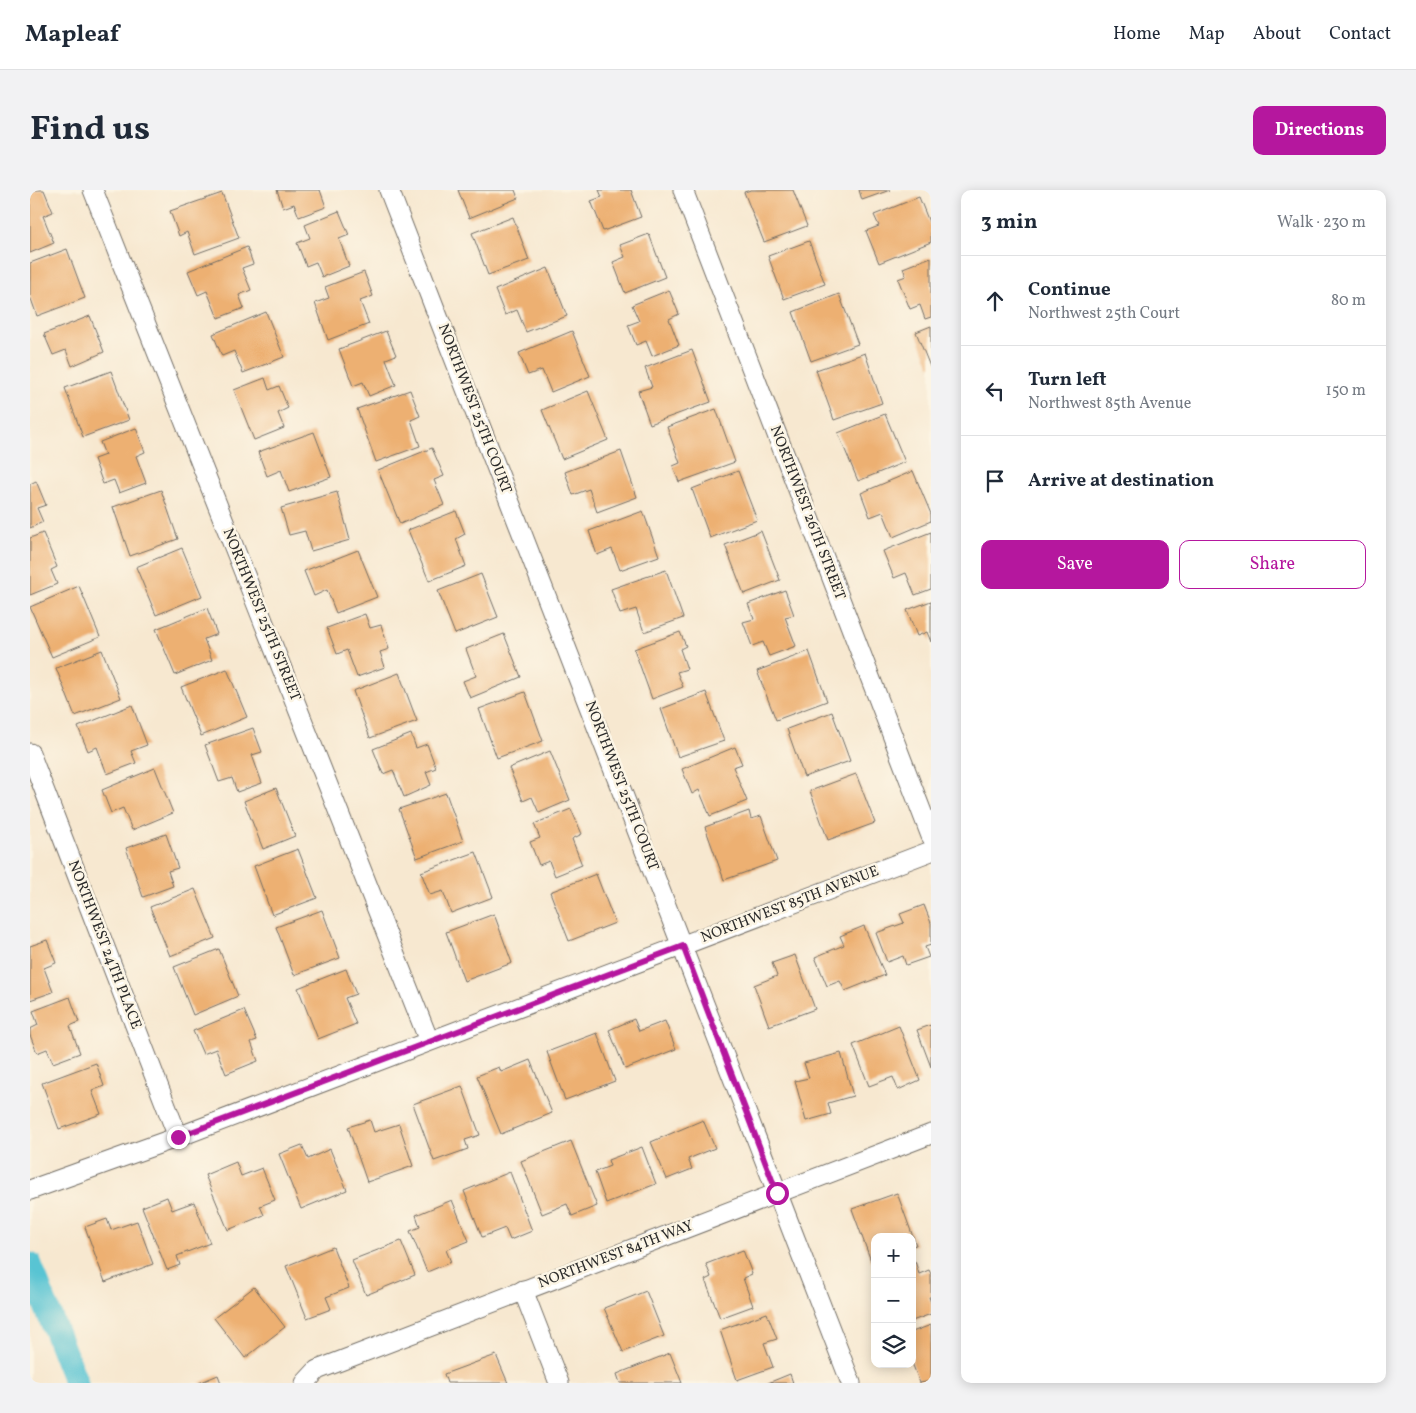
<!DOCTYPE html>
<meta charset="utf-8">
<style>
:root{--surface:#fff;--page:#f2f2f3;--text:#1f2937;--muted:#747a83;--line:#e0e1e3;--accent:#b5179e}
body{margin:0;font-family:Vollkorn,serif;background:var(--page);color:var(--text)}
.controls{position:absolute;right:15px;bottom:15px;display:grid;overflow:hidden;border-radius:10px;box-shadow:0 2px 12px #0003}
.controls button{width:45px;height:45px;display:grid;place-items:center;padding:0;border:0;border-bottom:1px solid var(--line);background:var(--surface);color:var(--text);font:25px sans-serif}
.stop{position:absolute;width:15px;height:15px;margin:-11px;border:4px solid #b5179e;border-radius:50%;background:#fff}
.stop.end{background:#b5179e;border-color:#fff;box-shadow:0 1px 5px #0008}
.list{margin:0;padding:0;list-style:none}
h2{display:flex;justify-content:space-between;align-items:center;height:65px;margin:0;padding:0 20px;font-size:21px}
h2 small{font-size:16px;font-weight:400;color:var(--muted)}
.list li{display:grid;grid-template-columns:32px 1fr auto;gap:15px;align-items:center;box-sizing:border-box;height:90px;padding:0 20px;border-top:1px solid var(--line)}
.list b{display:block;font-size:19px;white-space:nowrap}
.list p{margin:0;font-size:16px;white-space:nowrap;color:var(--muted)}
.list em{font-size:16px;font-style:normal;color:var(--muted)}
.actions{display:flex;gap:10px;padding:15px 20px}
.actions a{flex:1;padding:11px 0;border:1px solid var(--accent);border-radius:10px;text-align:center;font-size:18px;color:var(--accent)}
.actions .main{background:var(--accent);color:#fff}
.icon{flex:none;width:28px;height:28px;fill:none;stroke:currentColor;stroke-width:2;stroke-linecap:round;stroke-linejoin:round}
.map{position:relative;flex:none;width:901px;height:1193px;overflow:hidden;border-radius:10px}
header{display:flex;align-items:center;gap:30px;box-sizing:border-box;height:70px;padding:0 25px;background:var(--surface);border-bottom:1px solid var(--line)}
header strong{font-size:24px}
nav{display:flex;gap:28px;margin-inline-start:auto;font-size:18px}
.intro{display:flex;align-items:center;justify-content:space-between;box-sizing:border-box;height:120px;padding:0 30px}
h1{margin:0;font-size:35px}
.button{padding:12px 22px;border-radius:10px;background:var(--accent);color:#fff;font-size:18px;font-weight:700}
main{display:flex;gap:30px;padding:0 30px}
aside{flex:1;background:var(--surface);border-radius:10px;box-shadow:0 2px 12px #0003}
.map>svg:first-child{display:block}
</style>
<header>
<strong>Mapleaf</strong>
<nav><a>Home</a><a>Map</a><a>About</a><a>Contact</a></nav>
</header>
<div class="intro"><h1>Find us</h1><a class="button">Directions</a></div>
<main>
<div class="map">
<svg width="901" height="1193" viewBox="0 0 901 1193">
<rect width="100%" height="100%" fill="#fcf5e5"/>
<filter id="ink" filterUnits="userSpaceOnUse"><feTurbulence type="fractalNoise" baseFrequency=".02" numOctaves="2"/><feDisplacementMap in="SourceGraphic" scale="10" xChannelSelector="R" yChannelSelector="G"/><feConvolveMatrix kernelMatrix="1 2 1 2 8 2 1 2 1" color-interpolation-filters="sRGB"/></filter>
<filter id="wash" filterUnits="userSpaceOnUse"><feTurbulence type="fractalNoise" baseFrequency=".0096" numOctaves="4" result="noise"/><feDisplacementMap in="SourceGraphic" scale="20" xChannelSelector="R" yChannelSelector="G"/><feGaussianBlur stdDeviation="1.12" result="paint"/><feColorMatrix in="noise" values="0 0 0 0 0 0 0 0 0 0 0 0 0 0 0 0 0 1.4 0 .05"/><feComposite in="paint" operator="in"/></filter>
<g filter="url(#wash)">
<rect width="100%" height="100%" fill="#f7e8d0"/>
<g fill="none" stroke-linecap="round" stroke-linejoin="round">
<path stroke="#59c4d3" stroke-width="25" d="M0 1075 46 1193"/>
</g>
<g id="blocks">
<g fill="#edb072">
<path d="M7 0H14L23 22 13 26 24 53 0 63V3Z"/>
<path d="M247 0H290L296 17 269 27 264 14 253 18Z"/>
<path d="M428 0H485L488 8 439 28Z"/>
<path d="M569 0H601L611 27 573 41 561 11 572 7Z"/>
<path d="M721 0H763L777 36 734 52 714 2Z"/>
<path d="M829 0H860L832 10Z"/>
<path d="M192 3 209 48 165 64 157 42 149 46 140 21Z"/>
<path d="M889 7 901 37V52L849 73 836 41 849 36 844 25Z"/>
<path d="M309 21 319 45 309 49 319 76 292 87 286 72 276 76 267 53 280 48 275 35Z"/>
<path d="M483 27 499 70 458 85 442 43Z"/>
<path d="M619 44 635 87 595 103 583 72 595 67 590 55Z"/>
<path d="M779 51 795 94 754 109 738 66Z"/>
<path d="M217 57 223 74 212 78 221 100 209 105 214 118 188 128 177 101 168 105 158 81Z"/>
<path d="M37 59 55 108 7 126 0 106V73Z"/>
<path d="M901 67V127L895 129 890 115 880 119 868 89 876 86 873 78Z"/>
<path d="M518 78 537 126 496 142 487 120 475 125 465 100Z"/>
<path d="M334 82 343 106 330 111 339 134 298 150 285 113 299 108 295 97Z"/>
<path d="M639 100 649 124 639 129 649 155 622 166 616 151 606 155 598 135 609 131 602 115Z"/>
<path d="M809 104 828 154 781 171 763 122Z"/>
<path d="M236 122 254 167 213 183 204 161 192 166 183 144Z"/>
<path d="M60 126 74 162 42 176 36 160 23 165 14 144Z"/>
<path d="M901 136V179L886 142Z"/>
<path d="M356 141 366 165 356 169 366 195 339 206 333 192 323 196 309 159Z"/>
<path d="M542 141 560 186 521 202 512 180 498 185 489 163Z"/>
<path d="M662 160 681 212 620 234 608 201 622 197 615 178Z"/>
<path d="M835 163 852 213 804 230 786 180Z"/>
<path d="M81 181 99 230 53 247 35 198Z"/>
<path d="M235 188 239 200 249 196 258 218 248 223 254 238 224 250 204 200Z"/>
<path d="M380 200 390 226 381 230 390 256 346 272 327 219Z"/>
<path d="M558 201 578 250 532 269 512 220Z"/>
<path d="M686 219 705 272 649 292 643 276 650 273 637 237Z"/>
<path d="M855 224 875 272 828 291 808 243Z"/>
<path d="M106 238 115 262 106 266 116 293 89 303 84 290 73 294 64 269 75 265 70 252Z"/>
<path d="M284 242 301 287 259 302 251 280 237 286 228 262Z"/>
<path d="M402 258 414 286 404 290 414 315 370 334 348 280Z"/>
<path d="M591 261 607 307 567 322 559 299 543 305 535 282Z"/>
<path d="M708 281 727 330 680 348 662 299Z"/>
<path d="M883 281 901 324V331L863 347 853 322 840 327 831 303Z"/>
<path d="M6 291 16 315 7 318 13 332 0 338V294Z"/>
<path d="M131 300 148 349 100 366 83 317Z"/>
<path d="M307 302 320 350 281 361 275 341 259 345 251 318Z"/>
<path d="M426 321 435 344 426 349 436 376 399 391 378 340Z"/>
<path d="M613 321 629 366 590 380 582 359 567 365 559 341Z"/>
<path d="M731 341 750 390 714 404 695 355Z"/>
<path d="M901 342V399L885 405 876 383 864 388 853 361Z"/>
<path d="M13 343 27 377 21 380 27 394 0 405V348Z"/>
<path d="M152 358 172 406 126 425 106 377Z"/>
<path d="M328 360 347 407 306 423 297 400 284 406 274 381Z"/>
<path d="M636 380 653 428 614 442 606 419 590 424 581 399Z"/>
<path d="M451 384 468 427 425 444 408 401Z"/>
<path d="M49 396 70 447 22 467 0 417Z"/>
<path d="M755 400 764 425 755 427 766 456 739 466 733 452 722 456 713 432 724 429 718 414Z"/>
<path d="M901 411V452L897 442 887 446 877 420Z"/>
<path d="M177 418 187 444 174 449 182 470 145 485 126 439Z"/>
<path d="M335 424 340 438 351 435 359 459 350 462 355 477 327 487 317 460 307 464 297 438Z"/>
<path d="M650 442 656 456 650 459 657 479 647 482 653 497 622 509 604 459Z"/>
<path d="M474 444 491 487 440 508 433 491 446 486 436 459Z"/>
<path d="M72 460 91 508 45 526 26 478Z"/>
<path d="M779 461 797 511 746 530 727 481Z"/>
<path d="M197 479 217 527 171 546 151 497Z"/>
<path d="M369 483 387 531 340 548 323 501Z"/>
<path d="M495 502 513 551 467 568 449 519Z"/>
<path d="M676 502 694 551 648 567 631 519Z"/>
<path d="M102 515 117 555 101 561 106 573 77 584 67 557 58 561 48 537Z"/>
<path d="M802 522 820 571 774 587 757 539Z"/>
<path d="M223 538 232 562 222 565 232 593 207 602 202 588 189 592 175 555Z"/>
<path d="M381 544 386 558 397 554 406 578 396 582 401 595 374 607 363 580 353 584 343 559Z"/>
<path d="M705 557 712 574 703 577 717 611 680 626 669 600 662 604 652 579Z"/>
<path d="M520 561 540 610 509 623 502 607 493 611 479 578Z"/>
<path d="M125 578 143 623 102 640 93 618 81 623 72 600Z"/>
<path d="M826 584 845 633 798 650 780 601Z"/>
<path d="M246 598 265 646 233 659 214 611Z"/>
<path d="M416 603 433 651 387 668 369 619Z"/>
<path d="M541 619 552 644 542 649 552 675 525 686 519 671 509 675 500 652 510 648 504 634Z"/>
<path d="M719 621 721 629 731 626 747 671 694 690 675 637Z"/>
<path d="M136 644 148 678 138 681 143 696 113 707 96 658Z"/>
<path d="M268 659 287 708 242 725 224 676Z"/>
<path d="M446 662 463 707 421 723 413 701 400 705 391 682Z"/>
<path d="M566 684 585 733 539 751 520 702Z"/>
<path d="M165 699 185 748 140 766 120 717Z"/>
<path d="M894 715 901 733V755L895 757 899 767 876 775 873 766 857 772 846 743 874 733 870 724Z"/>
<path d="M292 720 310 768 264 785 246 737Z"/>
<path d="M464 724 482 773 434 791 416 742Z"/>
<path d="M834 736 855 785 815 801 810 791 797 796 785 767 814 755 810 746Z"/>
<path d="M17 750 26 773 14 778 23 802 0 810V756Z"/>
<path d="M189 759 208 806 163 825 144 777Z"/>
<path d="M765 765 785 819 739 836 724 795 747 786 742 773Z"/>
<path d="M316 779 326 804 315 808 326 834 288 849 268 798Z"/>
<path d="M40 807 49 832 40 836 50 863 23 873 17 859 7 863 0 845V839L8 835 3 821Z"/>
<path d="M214 820 227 850 221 852 228 871 196 884 186 859 173 864 163 841Z"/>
<path d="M604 829 609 841 635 831 646 859 595 879 579 840Z"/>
<path d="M901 835V877L887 840Z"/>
<path d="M869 836 890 890 868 900 863 887 839 896 823 855Z"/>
<path d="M567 843 585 891 535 910 517 862Z"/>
<path d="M811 863 823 906 798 913 801 924 776 931 765 891 779 888 774 873Z"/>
<path d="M500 870 522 923 471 944 447 886 469 877 471 882Z"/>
<path d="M66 873 74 896 62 901 71 924 29 939 12 893Z"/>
<path d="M432 896 450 945 435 950 438 959 404 971 383 914Z"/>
<path d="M340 930 344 942 369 934 383 976 337 992 318 937Z"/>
<path d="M673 930 685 958 658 969 662 979 637 989 621 952Z"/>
<path d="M541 951 567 1016 542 1026 537 1014 512 1024 491 971Z"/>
<path d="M272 955 278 969 300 959 317 1000 271 1019 249 964Z"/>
<path d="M612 957 626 994 576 1013 565 982 580 976 578 970Z"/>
<path d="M206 972 211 986 232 978 245 1010 230 1016 234 1025 198 1040 175 985Z"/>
<path d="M480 982 502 1041 480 1050 475 1038 452 1047 434 1001Z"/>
<path d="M867 1003 886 1055 882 1056V1047H845V1070L841 1071 822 1019Z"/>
<path d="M137 1007 142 1020 164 1012 180 1053 147 1066 150 1075 137 1080 112 1017Z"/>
<path d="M422 1010 439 1051 416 1060 421 1072 397 1082 380 1041 390 1037 386 1025Z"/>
<path d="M77 1029 81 1040 107 1031 123 1074 75 1092 55 1037Z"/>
<path d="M371 1051 385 1085 336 1105 322 1070Z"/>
<path d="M303 1057 319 1098 296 1107 301 1119 277 1128 256 1076Z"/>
<path d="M713 1060 722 1084 713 1088 723 1116 690 1128 675 1090 681 1087 676 1074Z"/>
<path d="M885 1071 889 1084 899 1080 901 1084V1107H899L901 1113V1124L882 1131V1072Z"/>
<path d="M224 1097 255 1137 215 1168 184 1128Z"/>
<path d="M616 1101 634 1146 593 1162 574 1118Z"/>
<path d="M737 1123 747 1149 734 1153 743 1177 707 1190 690 1140Z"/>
<path d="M901 1135V1191L890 1193 882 1173V1142Z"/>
<path d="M640 1163 652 1193H590L587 1184Z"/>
<path d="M466 1165 478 1193H417L414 1184Z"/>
<path d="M760 1184 763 1193H738Z"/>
<path d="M188 1185 191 1193H169Z"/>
</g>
</g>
</g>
<g filter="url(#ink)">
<use href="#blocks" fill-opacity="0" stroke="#726d65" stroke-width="1"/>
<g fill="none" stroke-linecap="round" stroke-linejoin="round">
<defs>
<g id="minor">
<path d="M63 0 399 851"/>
<path d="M359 0 821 1193"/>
<path d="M653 0 901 646"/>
<path d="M0 563 148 947"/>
<path d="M0 1000 148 947 901 661"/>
<path d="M493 1100 529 1193"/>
<path d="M275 1193 287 1180 901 944"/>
</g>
</defs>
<use href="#minor" stroke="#726d65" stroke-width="21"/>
<use href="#minor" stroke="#fff" stroke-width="19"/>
</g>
</g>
<g fill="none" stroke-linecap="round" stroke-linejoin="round" filter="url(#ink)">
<path stroke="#b5179e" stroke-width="6" d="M148 947 653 756 747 1003"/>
</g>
<g text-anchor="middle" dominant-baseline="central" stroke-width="5" stroke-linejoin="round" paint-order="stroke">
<g font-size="15" fill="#2b2b2b" stroke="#fcf5e5">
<text transform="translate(444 219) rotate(69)">NORTHWEST 25TH COURT</text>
<text transform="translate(777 323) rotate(69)">NORTHWEST 26TH STREET</text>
<text transform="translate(231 425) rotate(68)">NORTHWEST 25TH STREET</text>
<text transform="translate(591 596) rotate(69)">NORTHWEST 25TH COURT</text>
<text transform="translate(760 715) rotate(-21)">NORTHWEST 85TH AVENUE</text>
<text transform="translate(74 755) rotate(69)">NORTHWEST 24TH PLACE</text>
<text transform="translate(586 1065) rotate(-21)">NORTHWEST 84TH WAY</text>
</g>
</g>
</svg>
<div class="controls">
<button>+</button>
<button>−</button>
<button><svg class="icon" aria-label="layers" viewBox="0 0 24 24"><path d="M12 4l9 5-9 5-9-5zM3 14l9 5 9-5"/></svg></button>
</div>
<div class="stop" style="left:747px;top:1003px"></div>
<div class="stop end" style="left:148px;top:947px"></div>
</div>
<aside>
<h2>3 min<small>Walk · 230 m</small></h2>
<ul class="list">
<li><svg class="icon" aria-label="ahead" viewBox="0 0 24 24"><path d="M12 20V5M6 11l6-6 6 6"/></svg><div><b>Continue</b><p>Northwest 25th Court</p></div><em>80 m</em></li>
<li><svg class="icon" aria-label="left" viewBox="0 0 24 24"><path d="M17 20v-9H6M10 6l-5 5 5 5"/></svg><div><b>Turn left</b><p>Northwest 85th Avenue</p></div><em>150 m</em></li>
<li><svg class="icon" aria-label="arrive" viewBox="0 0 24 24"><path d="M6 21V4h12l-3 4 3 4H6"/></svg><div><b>Arrive at destination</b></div></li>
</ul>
<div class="actions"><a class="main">Save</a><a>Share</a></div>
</aside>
</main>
